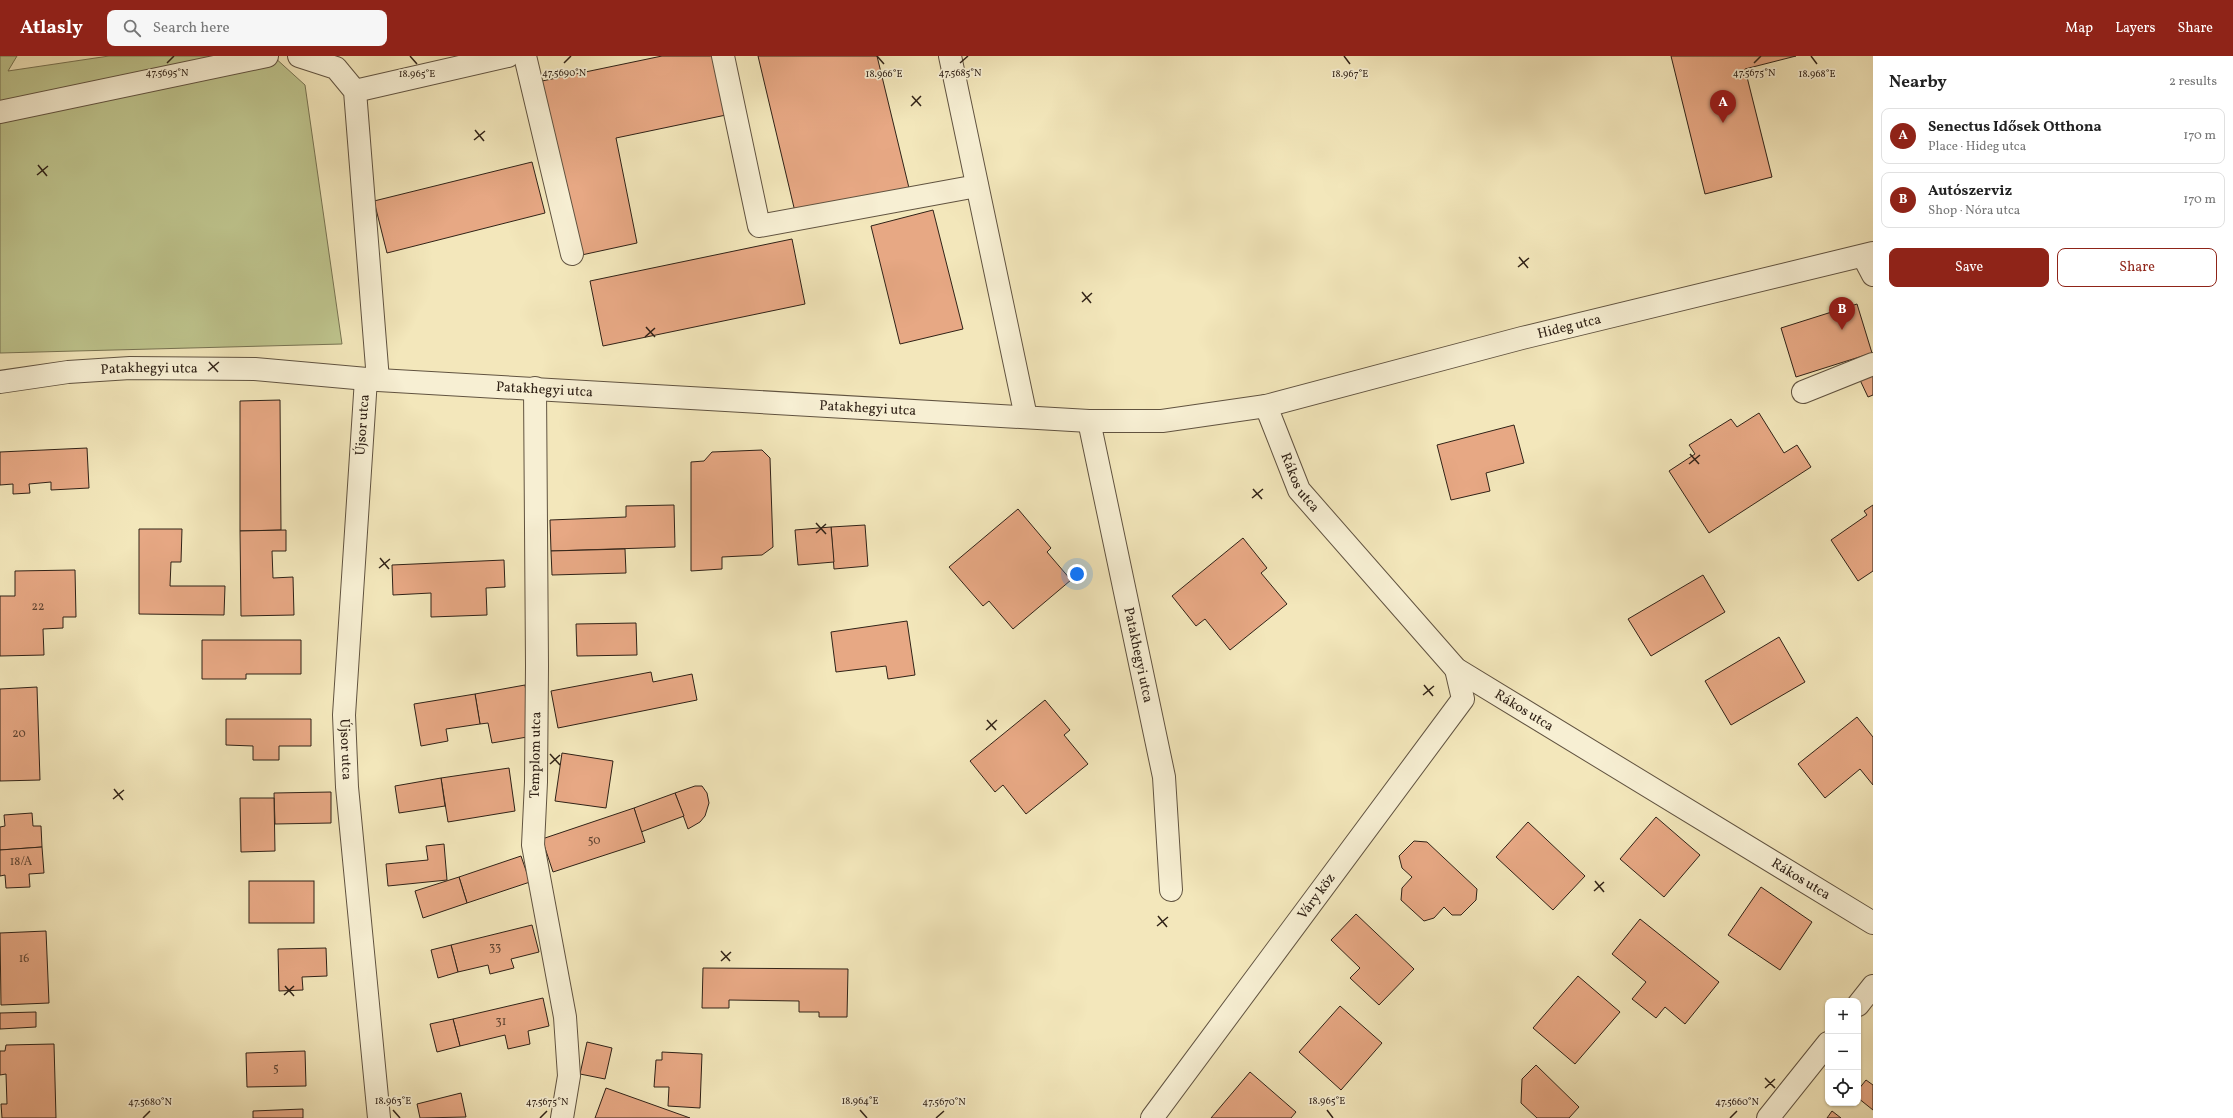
<!DOCTYPE html>
<meta charset="utf-8">
<style>
:root{--surface:#fff;--page:#f6f6f6;--text:#222;--muted:#767676;--line:#e0e0e0;--accent:#8f2418}
body{margin:0;font-family:Vollkorn,serif;background:var(--page);color:var(--text)}
.controls{position:absolute;right:12px;bottom:12px;display:grid;overflow:hidden;border-radius:8px;box-shadow:0 1px 3px #0004}
.controls button{width:36px;height:36px;display:grid;place-items:center;padding:0;border:0;border-bottom:1px solid var(--line);background:var(--surface);color:var(--text);font:20px sans-serif}
.you{position:absolute;left:1077px;top:518px;width:14px;height:14px;margin:-10px;border:3px solid #fff;border-radius:50%;background:#1a73e8;box-shadow:0 0 0 6px #1a73e833}
.badge{display:grid;place-items:center;width:26px;height:26px;border-radius:50%;background:var(--accent);color:#fff;font-size:13px;font-weight:700}
.pin{position:absolute;translate:-50% -33px;filter:drop-shadow(0 1px 2px #0008)}
.pin::after{content:'';position:absolute;top:21px;width:14px;height:12px;background:inherit;clip-path:polygon(0 0,100% 0,50% 100%)}
.list{margin:0;padding:0;list-style:none}
h2{display:flex;justify-content:space-between;align-items:center;height:52px;margin:0;padding:0 16px;font-size:17px}
h2 small{font-size:13px;font-weight:400;color:var(--muted)}
.list li{display:grid;grid-template-columns:26px 1fr auto;gap:12px;align-items:center;box-sizing:border-box;height:56px;margin:0 8px 8px;padding:0 8px;border:1px solid var(--line);border-radius:8px}
.list b{display:block;font-size:15px;white-space:nowrap}
.list p{margin:0;font-size:13px;white-space:nowrap;color:var(--muted)}
.list em{font-size:13px;font-style:normal;color:var(--muted)}
.actions{display:flex;gap:8px;padding:12px 16px}
.actions a{flex:1;padding:9px 0;border:1px solid var(--accent);border-radius:8px;text-align:center;font-size:14px;color:var(--accent)}
.actions .main{background:var(--accent);color:#fff}
.icon{flex:none;width:22px;height:22px;fill:none;stroke:currentColor;stroke-width:2;stroke-linecap:round;stroke-linejoin:round}
.map{position:relative;flex:none;width:1873px;height:1062px;overflow:hidden}
header{display:flex;align-items:center;gap:24px;box-sizing:border-box;height:56px;padding:0 20px;background:var(--accent);color:#fff}
header strong{font-size:19px}
nav{display:flex;gap:22px;margin-inline-start:auto;font-size:14px}
.search{width:280px;height:36px;background:var(--page);display:flex;align-items:center;gap:10px;box-sizing:border-box;padding:0 14px;border-radius:8px;color:var(--muted);font-size:15px}
main{display:flex}
aside{flex:1;background:var(--surface)}
.map>svg:first-child{display:block}
</style>
<header>
<strong>Atlasly</strong>
<div class="search"><svg class="icon" aria-label="search" viewBox="0 0 24 24"><circle cx="10" cy="10" r="6"/><path d="M15 15l6 6"/></svg>Search here</div>
<nav><a>Map</a><a>Layers</a><a>Share</a></nav>
</header>
<main>
<div class="map">
<svg width="1873" height="1062" viewBox="0 0 1873 1062">
<rect width="100%" height="100%" fill="#f3e7bb"/>
<filter id="stains"><feTurbulence type="fractalNoise" baseFrequency=".005" numOctaves="4"/><feColorMatrix values="0 0 0 0 .2 0 0 0 0 .09 0 0 0 0 .02 0 0 0 .5 -.17"/></filter>
<radialGradient id="worn" r=".72"><stop offset=".6" stop-color="#630" stop-opacity="0"/><stop offset="1" stop-color="#630" stop-opacity=".3"/></radialGradient>
<path fill="#bec48d" stroke="#777352" d="M0 0H17L8 15 109 0H273L305 29 342 288 0 297Z"/>
<g fill="#e7a884" stroke="#302217">
<path d="M662 0H714L726 59 616 82 637 187 577 200 542 25Z"/>
<path d="M758 0H877L909 132 796 160Z"/>
<path d="M1671 0H1796L1745 13 1772 121 1705 138Z"/>
<path d="M532 106 545 157 387 197 374 145Z"/>
<path d="M933 154 963 273 900 288 871 170Z"/>
<path d="M792 183 805 248 603 290 590 225Z"/>
<path d="M1857 248 1872 297 1796 321 1781 272Z"/>
<path d="M1873 318V339L1868 341 1860 324Z"/>
<path d="M280 344 281 474 240 475V345Z"/>
<path d="M1759 357 1784 397 1797 389 1811 411 1709 477 1669 415 1695 398 1689 389 1731 363 1737 371Z"/>
<path d="M1514 369 1524 407 1486 417 1490 435 1451 444 1437 389Z"/>
<path d="M87 392 89 432 51 434V426L29 428 30 437 13 438V428L0 429V396Z"/>
<path d="M762 394 770 402 773 491 762 499 722 501V513L691 515V406L704 405 712 396Z"/>
<path d="M674 449 675 491 551 495 550 464 626 461V450Z"/>
<path d="M1873 449V515L1858 525 1831 484 1867 459 1864 455Z"/>
<path d="M1018 453 1051 492 1047 496 1071 524 1013 573 989 545 983 550 949 511Z"/>
<path d="M865 469 868 510 834 513 831 471Z"/>
<path d="M831 471 834 506 798 509 795 474Z"/>
<path d="M139 473H182L181 506H171L170 530H225L224 559 139 558Z"/>
<path d="M286 474V495H272L273 522 293 521 294 559 241 560 240 475Z"/>
<path d="M1243 482 1267 512 1261 517 1287 548 1230 594 1205 563 1196 570 1172 540Z"/>
<path d="M625 493 626 517 552 519 551 495Z"/>
<path d="M504 504 505 531 486 532 487 559 431 561V537L393 539 392 509Z"/>
<path d="M75 514 76 561H63V572L43 573 44 599 0 600V540H15V515Z"/>
<path d="M1703 519 1725 556 1651 600 1628 563Z"/>
<path d="M907 565 915 619 888 623 886 610 836 616 831 576Z"/>
<path d="M636 567 637 599 577 600 576 568Z"/>
<path d="M1779 581 1805 626 1731 669 1705 625Z"/>
<path d="M202 584H301V618H246V623H202Z"/>
<path d="M651 616 653 626 692 618 697 644 558 672 551 635Z"/>
<path d="M525 629 533 680 492 687 488 667 480 668 475 638Z"/>
<path d="M37 631 40 724 0 725V633Z"/>
<path d="M475 638 480 668 446 673 448 685 421 690 414 648Z"/>
<path d="M1045 644 1070 674 1064 679 1088 708 1026 758 1003 729 995 736 970 705Z"/>
<path d="M1857 661 1873 681V729L1860 713 1825 742 1798 708Z"/>
<path d="M226 663H311V690H279V704H253V690L226 689Z"/>
<path d="M562 697 613 705 606 752 555 745Z"/>
<path d="M509 712 515 755 448 766 441 722Z"/>
<path d="M441 722 445 750 399 757 395 730Z"/>
<path d="M695 730H702L707 737 709 747 705 760 700 766 688 773 675 737Z"/>
<path d="M331 736V767L275 768 274 737Z"/>
<path d="M675 737 684 760 641 776 634 752Z"/>
<path d="M240 742H274L275 795 241 796Z"/>
<path d="M634 752 645 786 553 816 542 783Z"/>
<path d="M32 757 33 770H41L42 791 0 794V771L5 770 4 759Z"/>
<path d="M1656 761 1700 799 1664 841 1620 803Z"/>
<path d="M1528 766 1585 820 1553 854 1496 801Z"/>
<path d="M1414 785 1427 786 1477 833 1476 844 1461 859H1452L1444 851 1434 862 1424 865 1401 844 1402 832 1412 821 1402 812 1399 800Z"/>
<path d="M444 788 447 824 388 830 386 808 428 804 426 790Z"/>
<path d="M42 791 44 817 29 818 30 831 6 832 5 819 0 820V794Z"/>
<path d="M521 800 530 826 467 847 459 821Z"/>
<path d="M459 821 467 847 423 862 415 835Z"/>
<rect x="249" y="825" width="65" height="42"/>
<path d="M1761 831 1812 866 1780 914 1728 879Z"/>
<path d="M1356 858 1414 913 1379 949 1350 922 1360 912 1331 884Z"/>
<path d="M1640 863 1719 926 1685 968 1665 951 1656 962 1632 943 1646 926 1612 898Z"/>
<path d="M532 869 539 896 511 903 514 912 490 918 488 909 458 916 451 889Z"/>
<path d="M46 875 49 947 1 949 0 877Z"/>
<path d="M451 889 458 916 438 922 431 894Z"/>
<path d="M326 892 327 920 302 921 303 934 279 935 278 893Z"/>
<path d="M703 912 848 913 847 961H819V956H799V945L729 944V952H702Z"/>
<path d="M1578 920 1620 956 1575 1008 1533 972Z"/>
<path d="M543 942 549 970 528 975 530 988 508 993 505 979 460 990 453 963Z"/>
<path d="M1340 950 1382 987 1341 1034 1299 996Z"/>
<path d="M36 956V971L0 973V957Z"/>
<path d="M453 963 460 990 437 996 430 968Z"/>
<path d="M587 986 612 992 605 1023 580 1018Z"/>
<path d="M54 988 56 1062H2L1 1048H7L6 1018 0 1019V995H5L6 989Z"/>
<path d="M305 995 306 1030 247 1031 246 997Z"/>
<path d="M662 996 702 998 700 1052 668 1050 669 1031H654L656 1004H662Z"/>
<path d="M1536 1009 1579 1051 1569 1062H1537L1521 1047 1522 1023Z"/>
<path d="M1250 1016 1296 1056 1291 1062H1211Z"/>
<path d="M1866 1024 1873 1029V1054L1858 1042V1034Z"/>
<path d="M606 1032 690 1062H595Z"/>
<path d="M461 1037 466 1061 420 1062 417 1048Z"/>
<path d="M303 1053V1062H253V1055Z"/>
<path d="M1832 1055 1841 1062H1827Z"/>
</g>
<g fill="none" stroke-linecap="round" stroke-linejoin="round">
<defs>
<g id="minor">
<path d="M299 0 336 12 355 35 378 324"/>
<path d="M525 0 572 198"/>
<path d="M723 0 759 170 977 130"/>
<path d="M950 0 1026 361"/>
<path d="M355 35 508 0"/>
<path d="M0 56 267 0"/>
<path d="M1863 200 1873 219"/>
<path id="s1" d="M366 323 344 659 347 731 379 1062"/>
<path id="s2" d="M0 326 68 316 130 312 255 313 378 324 1089 365H1162L1266 350 1522 282 1873 197"/>
<path d="M535 332 537 610 536 726 533 789 565 961 569 1020 562 1062"/>
<path d="M1803 336 1873 308"/>
<path id="s3" d="M1266 350 1299 434 1456 613 1873 867"/>
<path id="s4" d="M1089 365 1164 721 1171 834"/>
<path d="M1858 949 1873 930"/>
<path id="s5" d="M1152 1062 1463 643 1456 613"/>
<path d="M1768 1062 1828 987"/>
</g>
</defs>
<use href="#minor" stroke="#615340" stroke-width="24"/>
<use href="#minor" stroke="#f7efd3" stroke-width="22"/>
</g>
<path fill="none" stroke="#302217" stroke-width="1.5" d="M410 0 417 8M877 0 884 8M1344 0 1350 8M1811 0 1817 8M167 7 174 0M564 7 571 0M960 7 968 0M1754 7 1761 0M912 40 921 50M911 50 921 40M475 74 484 85M474 84 485 75M38 109 47 120M37 119 48 110M1519 201 1528 212M1518 211 1529 202M1082 236 1091 247M1082 246 1092 237M646 271 655 281M645 281 655 272M209 306 218 316M208 315 219 306M1690 398 1699 408M1689 408 1700 399M1253 433 1262 443M1252 442 1263 433M816 467 826 478M816 477 826 468M380 502 389 513M379 512 390 503M1424 629 1433 640M1423 639 1434 630M987 664 996 674M986 674 997 664M550 698 560 709M550 708 560 699M114 733 123 744M113 743 124 734M1595 825 1604 836M1594 835 1604 826M1158 860 1167 871M1157 870 1168 861M721 895 730 905M721 905 731 896M285 930 294 940M284 939 294 930M1765 1022 1775 1032M1765 1032 1775 1023M393 1054 400 1062M860 1054 867 1062M1327 1054 1333 1062M143 1062 150 1055M540 1062 547 1055M936 1062 944 1055M1730 1062 1737 1055"/>
<g text-anchor="middle" dominant-baseline="central" stroke-width="3.5" stroke-linejoin="round" paint-order="stroke">
<g font-size="12" fill="#5e4432">
<text x="38" y="551">22</text>
<text x="19" y="678">20</text>
<text x="594" y="785">50</text>
<text x="21" y="806">18/A</text>
<text x="495" y="892">33</text>
<text x="24" y="903">16</text>
<text x="501" y="966">31</text>
<text x="276" y="1013">5</text>
</g>
<g font-size="14" fill="#302217" stroke="#f7efd3">
<text stroke="none"><textPath href="#s2" startOffset="1583">Hideg utca</textPath></text>
<text stroke="none"><textPath href="#s2" startOffset="150">Patakhegyi utca</textPath></text>
<text stroke="none"><textPath href="#s2" startOffset="546">Patakhegyi utca</textPath></text>
<text stroke="none"><textPath href="#s2" startOffset="870">Patakhegyi utca</textPath></text>
<text transform="translate(363 369) rotate(-86)">Újsor utca</text>
<text stroke="none"><textPath href="#s3" startOffset="84">Rákos utca</textPath></text>
<text stroke="none"><textPath href="#s4" startOffset="239">Patakhegyi utca</textPath></text>
<text stroke="none"><textPath href="#s3" startOffset="408">Rákos utca</textPath></text>
<text stroke="none"><textPath href="#s1" startOffset="371">Újsor utca</textPath></text>
<text transform="translate(536 699) rotate(-89)">Templom utca</text>
<text stroke="none"><textPath href="#s3" startOffset="732">Rákos utca</textPath></text>
<text stroke="none"><textPath href="#s5" startOffset="276">Váry köz</textPath></text>
</g>
</g>
<g font-size="10" text-anchor="middle" fill="#302217" stroke="#f7efd3" stroke-width="3.5" stroke-linejoin="round" paint-order="stroke">
<text x="167" y="20">47.5695°N</text>
<text x="564" y="20">47.5690°N</text>
<text x="960" y="20">47.5685°N</text>
<text x="1754" y="20">47.5675°N</text>
<text x="417" y="21">18.965°E</text>
<text x="884" y="21">18.966°E</text>
<text x="1350" y="21">18.967°E</text>
<text x="1817" y="21">18.968°E</text>
<text x="393" y="1048">18.963°E</text>
<text x="860" y="1048">18.964°E</text>
<text x="1327" y="1048">18.965°E</text>
<text x="150" y="1049">47.5680°N</text>
<text x="547" y="1049">47.5675°N</text>
<text x="944" y="1049">47.5670°N</text>
<text x="1737" y="1049">47.5660°N</text>
</g>
<rect width="100%" height="100%" filter="url(#stains)"/>
<rect width="100%" height="100%" fill="url(#worn)"/>
</svg>
<div class="controls">
<button>+</button>
<button>−</button>
<button><svg class="icon" aria-label="locate" viewBox="0 0 24 24"><circle cx="12" cy="12" r="6"/><path d="M12 2v4M12 18v4M2 12h4M18 12h4"/></svg></button>
</div>
<div class="you"></div>
<div class="pin badge" style="left:1723px;top:67px">A</div>
<div class="pin badge" style="left:1842px;top:274px">B</div>
</div>
<aside>
<h2>Nearby<small>2 results</small></h2>
<ul class="list">
<li><span class="badge">A</span><div><b>Senectus Idősek Otthona</b><p>Place · Hideg utca</p></div><em>170 m</em></li>
<li><span class="badge">B</span><div><b>Autószerviz</b><p>Shop · Nóra utca</p></div><em>170 m</em></li>
</ul>
<div class="actions"><a class="main">Save</a><a>Share</a></div>
</aside>
</main>
